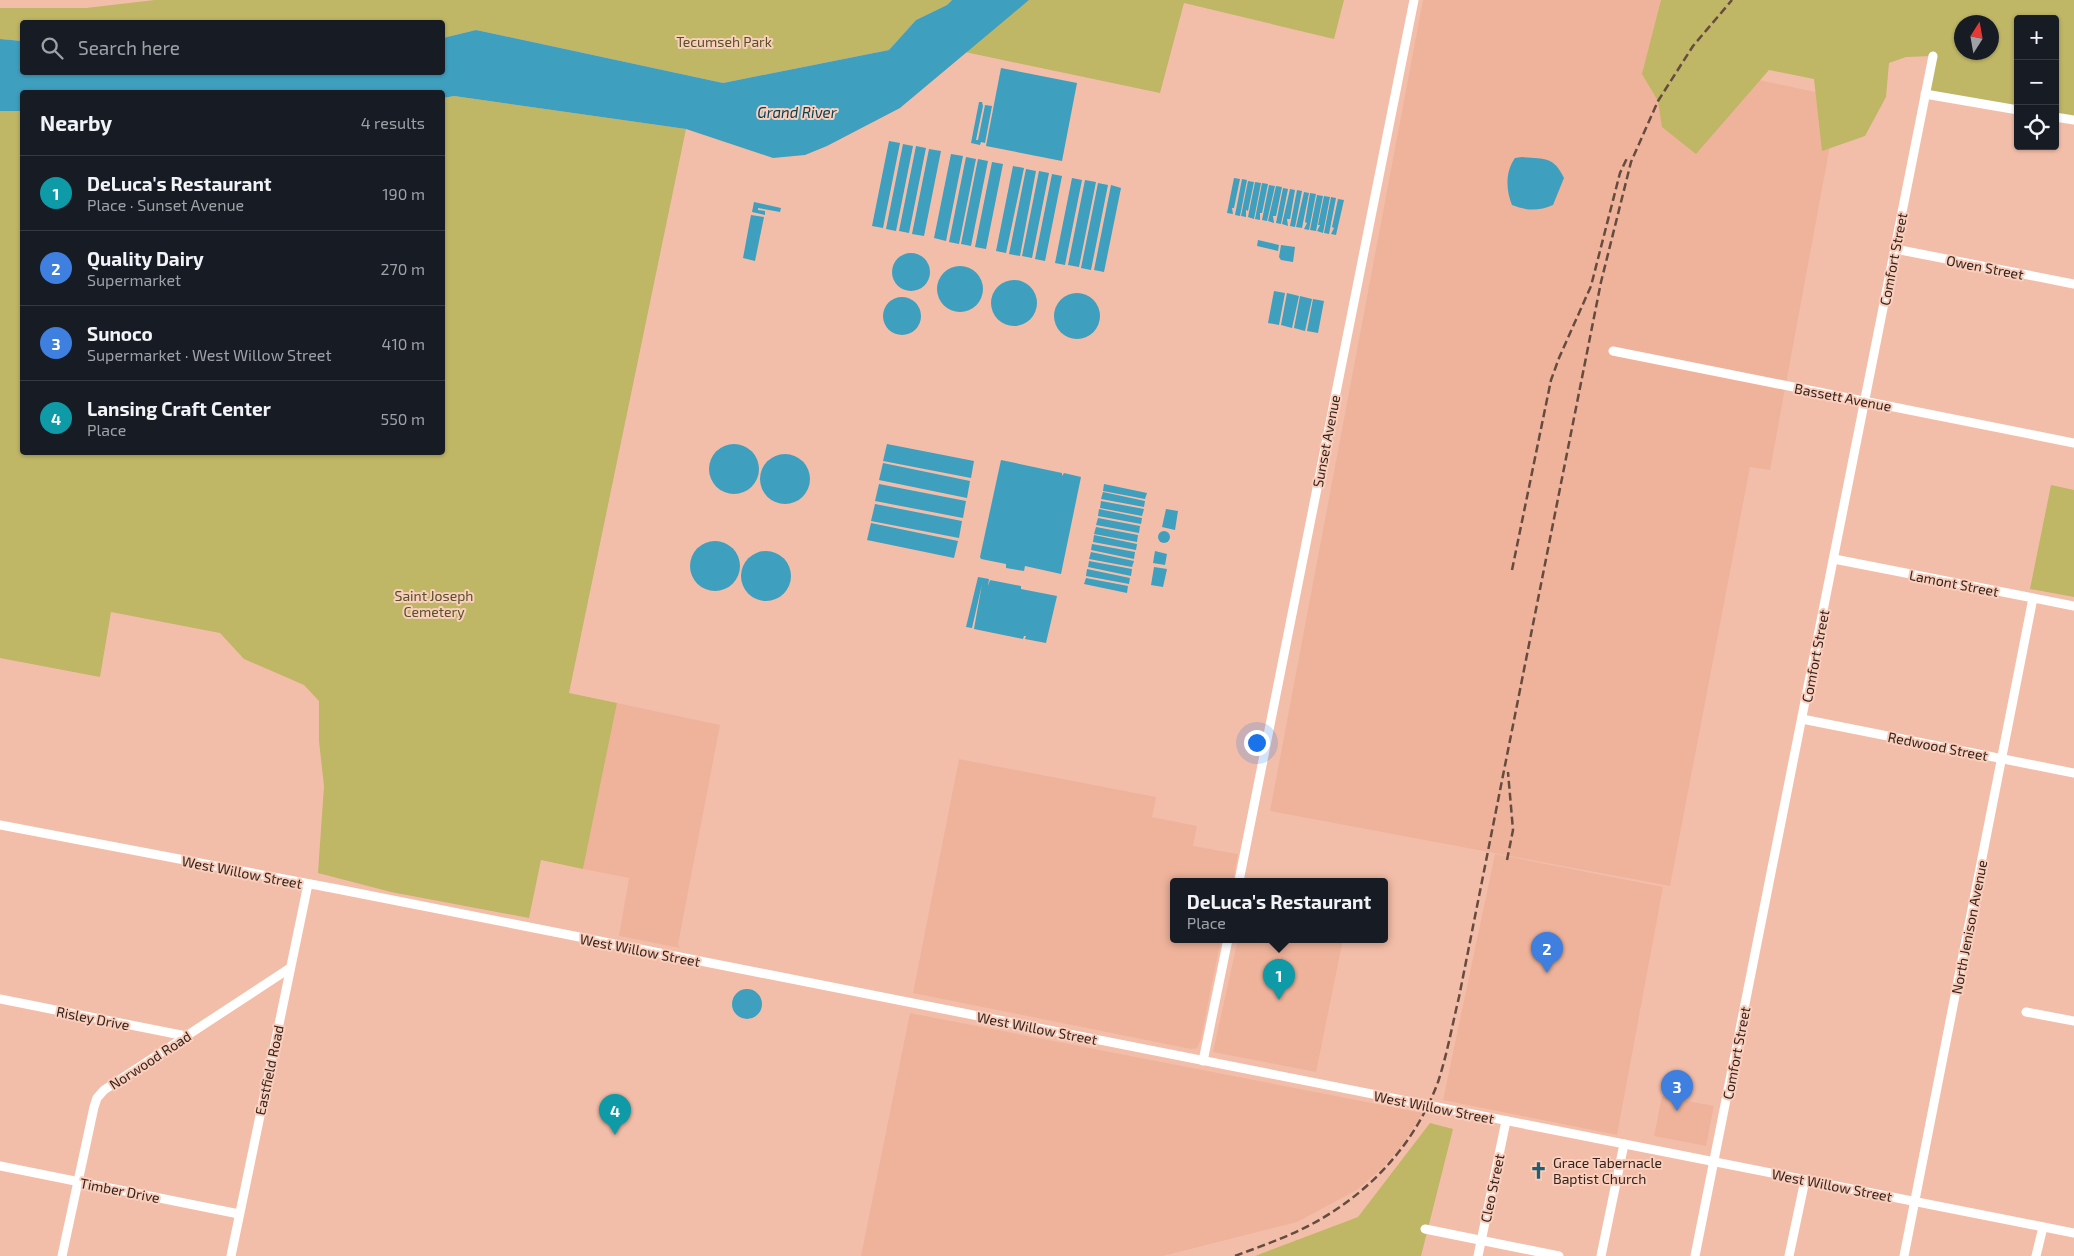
<!DOCTYPE html>
<meta charset="utf-8">
<style>
:root{--surface:#171b24;--page:#242831;--text:#f1f3f6;--muted:#9ea1a6;--line:#363941;--accent:#0b8043}
body{margin:0;font-family:"Exo 2",sans-serif;background:var(--page);color:var(--text)}
.controls{position:absolute;right:15px;top:15px;display:grid;overflow:hidden;border-radius:5px;box-shadow:0 1px 4px #0004}
.controls button{width:45px;height:45px;display:grid;place-items:center;padding:0;border:0;border-bottom:1px solid var(--line);background:var(--surface);color:var(--text);font:25px sans-serif}
.compass{position:absolute;left:1954px;top:15px;width:45px;height:45px;border-radius:50%;background:var(--surface);box-shadow:0 1px 4px #0004;rotate:11deg}
.you{position:absolute;left:1256px;top:742px;width:18px;height:18px;margin:-12px;border:4px solid #fff;border-radius:50%;background:#1a73e8;box-shadow:0 0 0 8px #1a73e833}
.badge{display:grid;place-items:center;width:32px;height:32px;border-radius:50%;background:var(--accent);color:#fff;font-size:16px;font-weight:700}
.pin{position:absolute;translate:-50% -41px;filter:drop-shadow(0 1px 2px #0008)}
.pin::after{content:'';position:absolute;top:26px;width:18px;height:15px;background:inherit;clip-path:polygon(0 0,100% 0,50% 100%)}
.popup{position:absolute;left:1170px;top:878px;width:218px;height:65px;box-sizing:border-box;display:grid;place-content:center;border-radius:5px;background:var(--surface);filter:drop-shadow(0 1px 4px #0005);font-size:16px;white-space:nowrap;color:var(--muted)}
.popup b{font-size:19px;color:var(--text)}
.popup::after{content:'';position:absolute;left:50%;top:100%;margin-left:-10px;border:10px solid transparent;border-top-color:var(--surface)}
.list{margin:0;padding:0;list-style:none}
h2{display:flex;justify-content:space-between;align-items:center;height:65px;margin:0;padding:0 20px;font-size:21px}
h2 small{font-size:16px;font-weight:400;color:var(--muted)}
.list li{display:grid;grid-template-columns:32px 1fr auto;gap:15px;align-items:center;box-sizing:border-box;height:75px;padding:0 20px;border-top:1px solid var(--line)}
.list b{display:block;font-size:19px;white-space:nowrap}
.list p{margin:0;font-size:16px;white-space:nowrap;color:var(--muted)}
.list em{font-size:16px;font-style:normal;color:var(--muted)}
.icon{flex:none;width:28px;height:28px;fill:none;stroke:currentColor;stroke-width:2;stroke-linecap:round;stroke-linejoin:round}
.map{position:relative;flex:none;width:2074px;height:1256px;overflow:hidden}
.search{position:absolute;background:var(--surface);box-shadow:0 1px 4px #0004;left:20px;top:20px;width:425px;height:55px;display:flex;align-items:center;gap:12px;box-sizing:border-box;padding:0 18px;border-radius:5px;color:var(--muted);font-size:19px}
.panel{position:absolute;background:var(--surface);box-shadow:0 1px 4px #0004;left:20px;top:90px;width:425px;height:365px;border-radius:5px}
.map>svg:first-child{display:block}
</style>
<div class="map">
<svg width="2074" height="1256" viewBox="0 0 2074 1256">
<rect width="100%" height="100%" fill="#f3bea9"/>
<g fill="#efb39b">
<path d="M1423 0H1661L1647 56 1839 97 1770 470 1750 467 1670 886 1270 811Z"/>
<path d="M617 703 720 725 678 944 680 948 619 936 629 878 583 869Z"/>
<path d="M959 759 1156 797 1152 817 1197 826 1193 846 1238 854 1233 881H1174V939H1221L1201 1039 1197 1048 1191 1049 913 993Z"/>
<path d="M1495 854 1663 887 1617 1135 1443 1100Z"/>
<path d="M1238 939H1343L1316 1072 1213 1052Z"/>
<path d="M910 1013 1423 1113 1401 1147 1381 1169 1357 1190 1297 1222 1163 1256H861Z"/>
<path d="M1662 1096 1714 1106 1706 1146 1654 1136Z"/>
</g>
<g fill="#bfb666" fill-rule="evenodd">
<path d="M155 0H952L947 5 916 20 889 50 723 83 476 30 443 38 442 22H22V41L0 39V8H86Z"/>
<path d="M1029 0H1344L1334 39 1184 3 1160 93 965 52Z"/>
<path d="M1661 0H2074V120L2055 117V19H2018V110L1925 94 1933 56 1906 57 1889 63 1886 97 1865 136 1822 151 1814 79 1769 70 1696 154 1662 127 1658 101 1642 74ZM1962 22H1992V52H1962Z"/>
<path d="M454 96 686 129 569 693 617 703 583 869 541 860 529 918 391 892 318 873 324 786 319 741V701L304 685 244 659 220 633 111 612 100 677 0 658V111H22V452H442L443 98Z"/>
<path d="M2051 485 2074 490V597L2030 589Z"/>
<path d="M1430 1123 1453 1129 1421 1256H1255L1358 1217Z"/>
</g>
<g fill="#3f9fbe">
<path d="M952 0H1029L900 108 827 146 805 155 773 158 686 129 454 96 443 98 442 92H22V111H0V39L22 41V72H442L443 38 476 30 723 83 889 50 916 20 947 5Z"/>
<path d="M1001 68 1077 83 1062 161 986 146Z"/>
<path d="M979 102H982L983 106 976 140H978L985 105 992 106 985 143 981 142 980 145 971 143Z"/>
<path d="M889 141 900 143 883 228 872 226Z"/>
<path d="M903 144 913 146 896 231 886 229Z"/>
<path d="M916 146 926 148 909 233 899 231Z"/>
<path d="M929 149 941 151 924 236 912 234Z"/>
<path d="M951 154 963 156 946 241 934 238Z"/>
<path d="M966 157 976 159 959 244 949 242Z"/>
<path d="M1522 157C1544 159 1554 156 1564 178L1553 205C1539 211 1527 211 1512 205 1506 190 1505 172 1515 158Z"/>
<path d="M978 159 988 161 971 246 961 244Z"/>
<path d="M992 162 1003 164 986 249 975 247Z"/>
<path d="M1013 166 1024 168 1006 253 996 251Z"/>
<path d="M1026 169 1036 171 1020 256 1009 254Z"/>
<path d="M1039 171 1049 173 1032 258 1022 256Z"/>
<path d="M1052 174 1062 176 1045 261 1035 259Z"/>
<path d="M1072 178 1082 180 1065 265 1055 263Z"/>
<path d="M1234 178 1240 179 1234 208H1232L1233 214 1227 213Z"/>
<path d="M1242 179 1247 180 1240 216 1235 215Z"/>
<path d="M1085 180 1096 182 1079 267 1068 265Z"/>
<path d="M1248 181 1254 182 1248 211 1246 210V217L1241 216Z"/>
<path d="M1255 182 1261 183 1254 219 1248 217Z"/>
<path d="M1098 183 1108 185 1091 270 1081 268Z"/>
<path d="M1262 183 1268 184 1262 213H1260V220L1255 219Z"/>
<path d="M1111 185 1121 188 1104 272 1094 270Z"/>
<path d="M1269 185 1275 186 1267 221 1262 220Z"/>
<path d="M1276 186 1282 187 1276 216H1273L1274 223 1268 221Z"/>
<path d="M1283 188 1288 189 1281 224 1276 223Z"/>
<path d="M1290 189 1295 190 1290 219H1287L1288 226 1282 224Z"/>
<path d="M1297 190 1302 191 1295 227 1290 226Z"/>
<path d="M1304 192 1309 193 1302 228 1296 227Z"/>
<path d="M1310 193 1316 194 1309 230 1304 229 1307 223 1305 222Z"/>
<path d="M1317 195 1323 196 1316 231 1310 230Z"/>
<path d="M1324 196 1330 197 1323 233 1317 231 1320 225H1318Z"/>
<path d="M1331 197 1336 198 1329 234 1324 233Z"/>
<path d="M1338 199 1344 200 1336 235 1331 234 1334 228 1332 227Z"/>
<path d="M754 202 781 208 780 212 758 208V210L765 211V215L752 212Z"/>
<path d="M751 215 764 217 755 261 743 258Z"/>
<path d="M1258 240 1279 245 1278 251 1257 246Z"/>
<path d="M1281 245 1295 247 1293 262 1281 260 1279 257Z"/>
<circle cx="911" cy="272" r="19"/>
<circle cx="960" cy="289" r="23"/>
<circle cx="1014" cy="303" r="23"/>
<path d="M1274 291 1285 293 1279 325 1268 323Z"/>
<path d="M1287 293 1299 296 1292 328 1281 325Z"/>
<circle cx="1077" cy="316" r="23"/>
<path d="M1300 296 1312 299 1305 331 1294 328Z"/>
<circle cx="902" cy="316" r="19"/>
<path d="M1313 299 1324 301 1318 333 1307 331Z"/>
<path d="M887 444 974 461 971 478 883 461Z"/>
<circle cx="734" cy="469" r="25"/>
<circle cx="785" cy="479" r="25"/>
<path d="M1001 460 1062 473V476L1064 473 1081 477 1061 574 1025 566 1024 571 1006 568V564L981 559 980 557Z"/>
<path d="M883 463 970 481 967 498 879 480Z"/>
<path d="M879 484 966 501 963 518 875 501Z"/>
<path d="M1104 484 1147 493 1145 499 1103 491Z"/>
<path d="M1103 492 1145 501 1144 507 1101 499Z"/>
<path d="M1101 501 1144 509 1142 516 1100 508Z"/>
<path d="M875 504 962 521 959 538 871 521Z"/>
<path d="M1099 509 1142 518 1141 524 1098 516Z"/>
<path d="M1166 509 1178 511 1175 530 1162 527Z"/>
<path d="M1098 518 1140 526 1139 533 1096 525Z"/>
<path d="M871 523 958 541 954 558 867 540Z"/>
<path d="M1096 527 1138 535 1137 542 1094 534Z"/>
<circle cx="1164" cy="537" r="6"/>
<path d="M1094 535 1137 544 1136 550 1093 542Z"/>
<circle cx="715" cy="566" r="25"/>
<path d="M1092 544 1135 552 1134 559 1091 550Z"/>
<path d="M1155 551 1167 554 1165 565 1153 563Z"/>
<circle cx="766" cy="576" r="25"/>
<path d="M1091 552 1134 561 1132 567 1089 559Z"/>
<path d="M1089 561 1132 569 1131 576 1088 567Z"/>
<path d="M1154 567 1167 569 1163 587 1151 585Z"/>
<path d="M1087 569 1130 578 1129 584 1086 576Z"/>
<path d="M978 577 989 579 988 586 990 580 1021 586V589L1057 596 1046 643 1025 639 1026 636H1024L1023 639 974 629 982 584 972 628 966 627Z"/>
<path d="M1086 578 1128 586 1127 593 1084 584Z"/>
<circle cx="747" cy="1004" r="15"/>
</g>
<g fill="none" stroke-linecap="round" stroke-linejoin="round">
<g stroke="#fff" stroke-width="9">
<path d="M1925 94 2018 110"/>
<path d="M2055 117 2074 120"/>
<path d="M1895 249 2074 284"/>
<path d="M1613 351 2074 443"/>
<path d="M1834 559 2074 606"/>
<path d="M1802 719 2074 773"/>
<path d="M0 825 337 889 2074 1233"/>
<path d="M1239 881 1414 0"/>
<path d="M0 999 186 1036"/>
<path d="M2026 1012 2074 1021"/>
<path d="M1203 1061 1228 939"/>
<path d="M0 1166 239 1214"/>
<path d="M1425 1229 1559 1256"/>
<path d="M62 1256 94 1107 97 1098 104 1090 290 968"/>
<path d="M231 1256 308 884"/>
<path d="M1478 1256 1506 1121"/>
<path d="M1601 1256 1624 1144"/>
<path d="M1695 1256 1933 56"/>
<path d="M1789 1256 1805 1180"/>
<path d="M1904 1256 2033 598"/>
<path d="M2036 1256 2043 1227"/>
</g>
<g stroke="#664b3f" stroke-width="2.5" stroke-dasharray="8 4" stroke-linecap="butt">
<path d="M1512 570 1551 380 1559 358 1591 286 1620 173 1628 156"/>
<path d="M1507 860 1513 830 1508 772"/>
<path d="M1235 1256C1261 1246 1288 1237 1312 1224 1370 1193 1415 1144 1438 1082 1447 1055 1452 1026 1459 997L1601 282 1631 162 1658 101 1693 46 1732 0"/>
</g>
</g>
<defs>
<symbol id="church-bare" viewBox="-9 -9 18 18"><path d="M-1.2-6h2.4v3.5h3.3v2.4h-3.3V6h-2.4V-.1h-3.3v-2.4h3.3Z" fill="#1e5f74" stroke="#f9cebc" stroke-width="2.5" paint-order="stroke"/></symbol>
</defs>
<g fill-rule="evenodd">
<use href="#church-bare" x="1526" y="1158" width="25" height="25"/>
</g>
<g text-anchor="middle" dominant-baseline="central" stroke-width="4" stroke-linejoin="round" paint-order="stroke">
<g font-size="14" fill="#565127" stroke="#f9cebc">
<text x="724" y="41">Tecumseh Park</text>
<text x="434" y="595">Saint Joseph<tspan x="434" dy="16">Cemetery</tspan></text>
</g>
<g font-size="14" fill="#36231b" stroke="#f9cebc">
<text transform="translate(1893 259) rotate(-79)">Comfort Street</text>
<text transform="translate(1985 267) rotate(11)">Owen Street</text>
<text transform="translate(1843 397) rotate(11)">Bassett Avenue</text>
<text transform="translate(1326 441) rotate(-79)">Sunset Avenue</text>
<text transform="translate(1954 583) rotate(11)">Lamont Street</text>
<text transform="translate(1815 656) rotate(-79)">Comfort Street</text>
<text transform="translate(1938 746) rotate(11)">Redwood Street</text>
<text transform="translate(242 872) rotate(11)">West Willow Street</text>
<text transform="translate(1969 927) rotate(-79)">North Jenison Avenue</text>
<text transform="translate(640 950) rotate(11)">West Willow Street</text>
<text transform="translate(93 1018) rotate(11)">Risley Drive</text>
<text transform="translate(1037 1028) rotate(11)">West Willow Street</text>
<text transform="translate(1736 1053) rotate(-79)">Comfort Street</text>
<text transform="translate(150 1060) rotate(-33)">Norwood Road</text>
<text transform="translate(269 1070) rotate(-78)">Eastfield Road</text>
<text transform="translate(1434 1107) rotate(11)">West Willow Street</text>
<text transform="translate(1832 1185) rotate(11)">West Willow Street</text>
<text transform="translate(1492 1188) rotate(-78)">Cleo Street</text>
<text transform="translate(120 1190) rotate(11)">Timber Drive</text>
</g>
<g font-size="14" fill="#36231b" stroke="#f9cebc" text-anchor="start">
<text x="1553" y="1162">Grace Tabernacle<tspan x="1553" dy="16">Baptist Church</tspan></text>
</g>
<g font-size="15" font-style="italic" fill="#074152" stroke="#f9cebc">
<text x="797" y="112">Grand River</text>
</g>
</g>
</svg>
<div class="controls">
<button>+</button>
<button>−</button>
<button><svg class="icon" aria-label="locate" viewBox="0 0 24 24"><circle cx="12" cy="12" r="6"/><path d="M12 2v4M12 18v4M2 12h4M18 12h4"/></svg></button>
</div>
<svg class="compass" viewBox="-18 -18 36 36"><path d="M0-13l5 13h-10z" fill="#e53935"/><path d="M0 13l5-13h-10z" fill="#9ea1a6"/></svg>
<div class="you"></div>
<div class="pin badge" style="left:1279px;top:1000px;background:#0f9aa8">1</div>
<div class="popup"><b>DeLuca's Restaurant</b>Place</div>
<div class="pin badge" style="left:1547px;top:973px;background:#3f7fe0">2</div>
<div class="pin badge" style="left:1677px;top:1111px;background:#3f7fe0">3</div>
<div class="pin badge" style="left:615px;top:1135px;background:#0f9aa8">4</div>
<div class="search"><svg class="icon" aria-label="search" viewBox="0 0 24 24"><circle cx="10" cy="10" r="6"/><path d="M15 15l6 6"/></svg>Search here</div>
<section class="panel">
<h2>Nearby<small>4 results</small></h2>
<ul class="list">
<li><span class="badge" style="background:#0f9aa8">1</span><div><b>DeLuca's Restaurant</b><p>Place · Sunset Avenue</p></div><em>190 m</em></li>
<li><span class="badge" style="background:#3f7fe0">2</span><div><b>Quality Dairy</b><p>Supermarket</p></div><em>270 m</em></li>
<li><span class="badge" style="background:#3f7fe0">3</span><div><b>Sunoco</b><p>Supermarket · West Willow Street</p></div><em>410 m</em></li>
<li><span class="badge" style="background:#0f9aa8">4</span><div><b>Lansing Craft Center</b><p>Place</p></div><em>550 m</em></li>
</ul>
</section>
</div>
